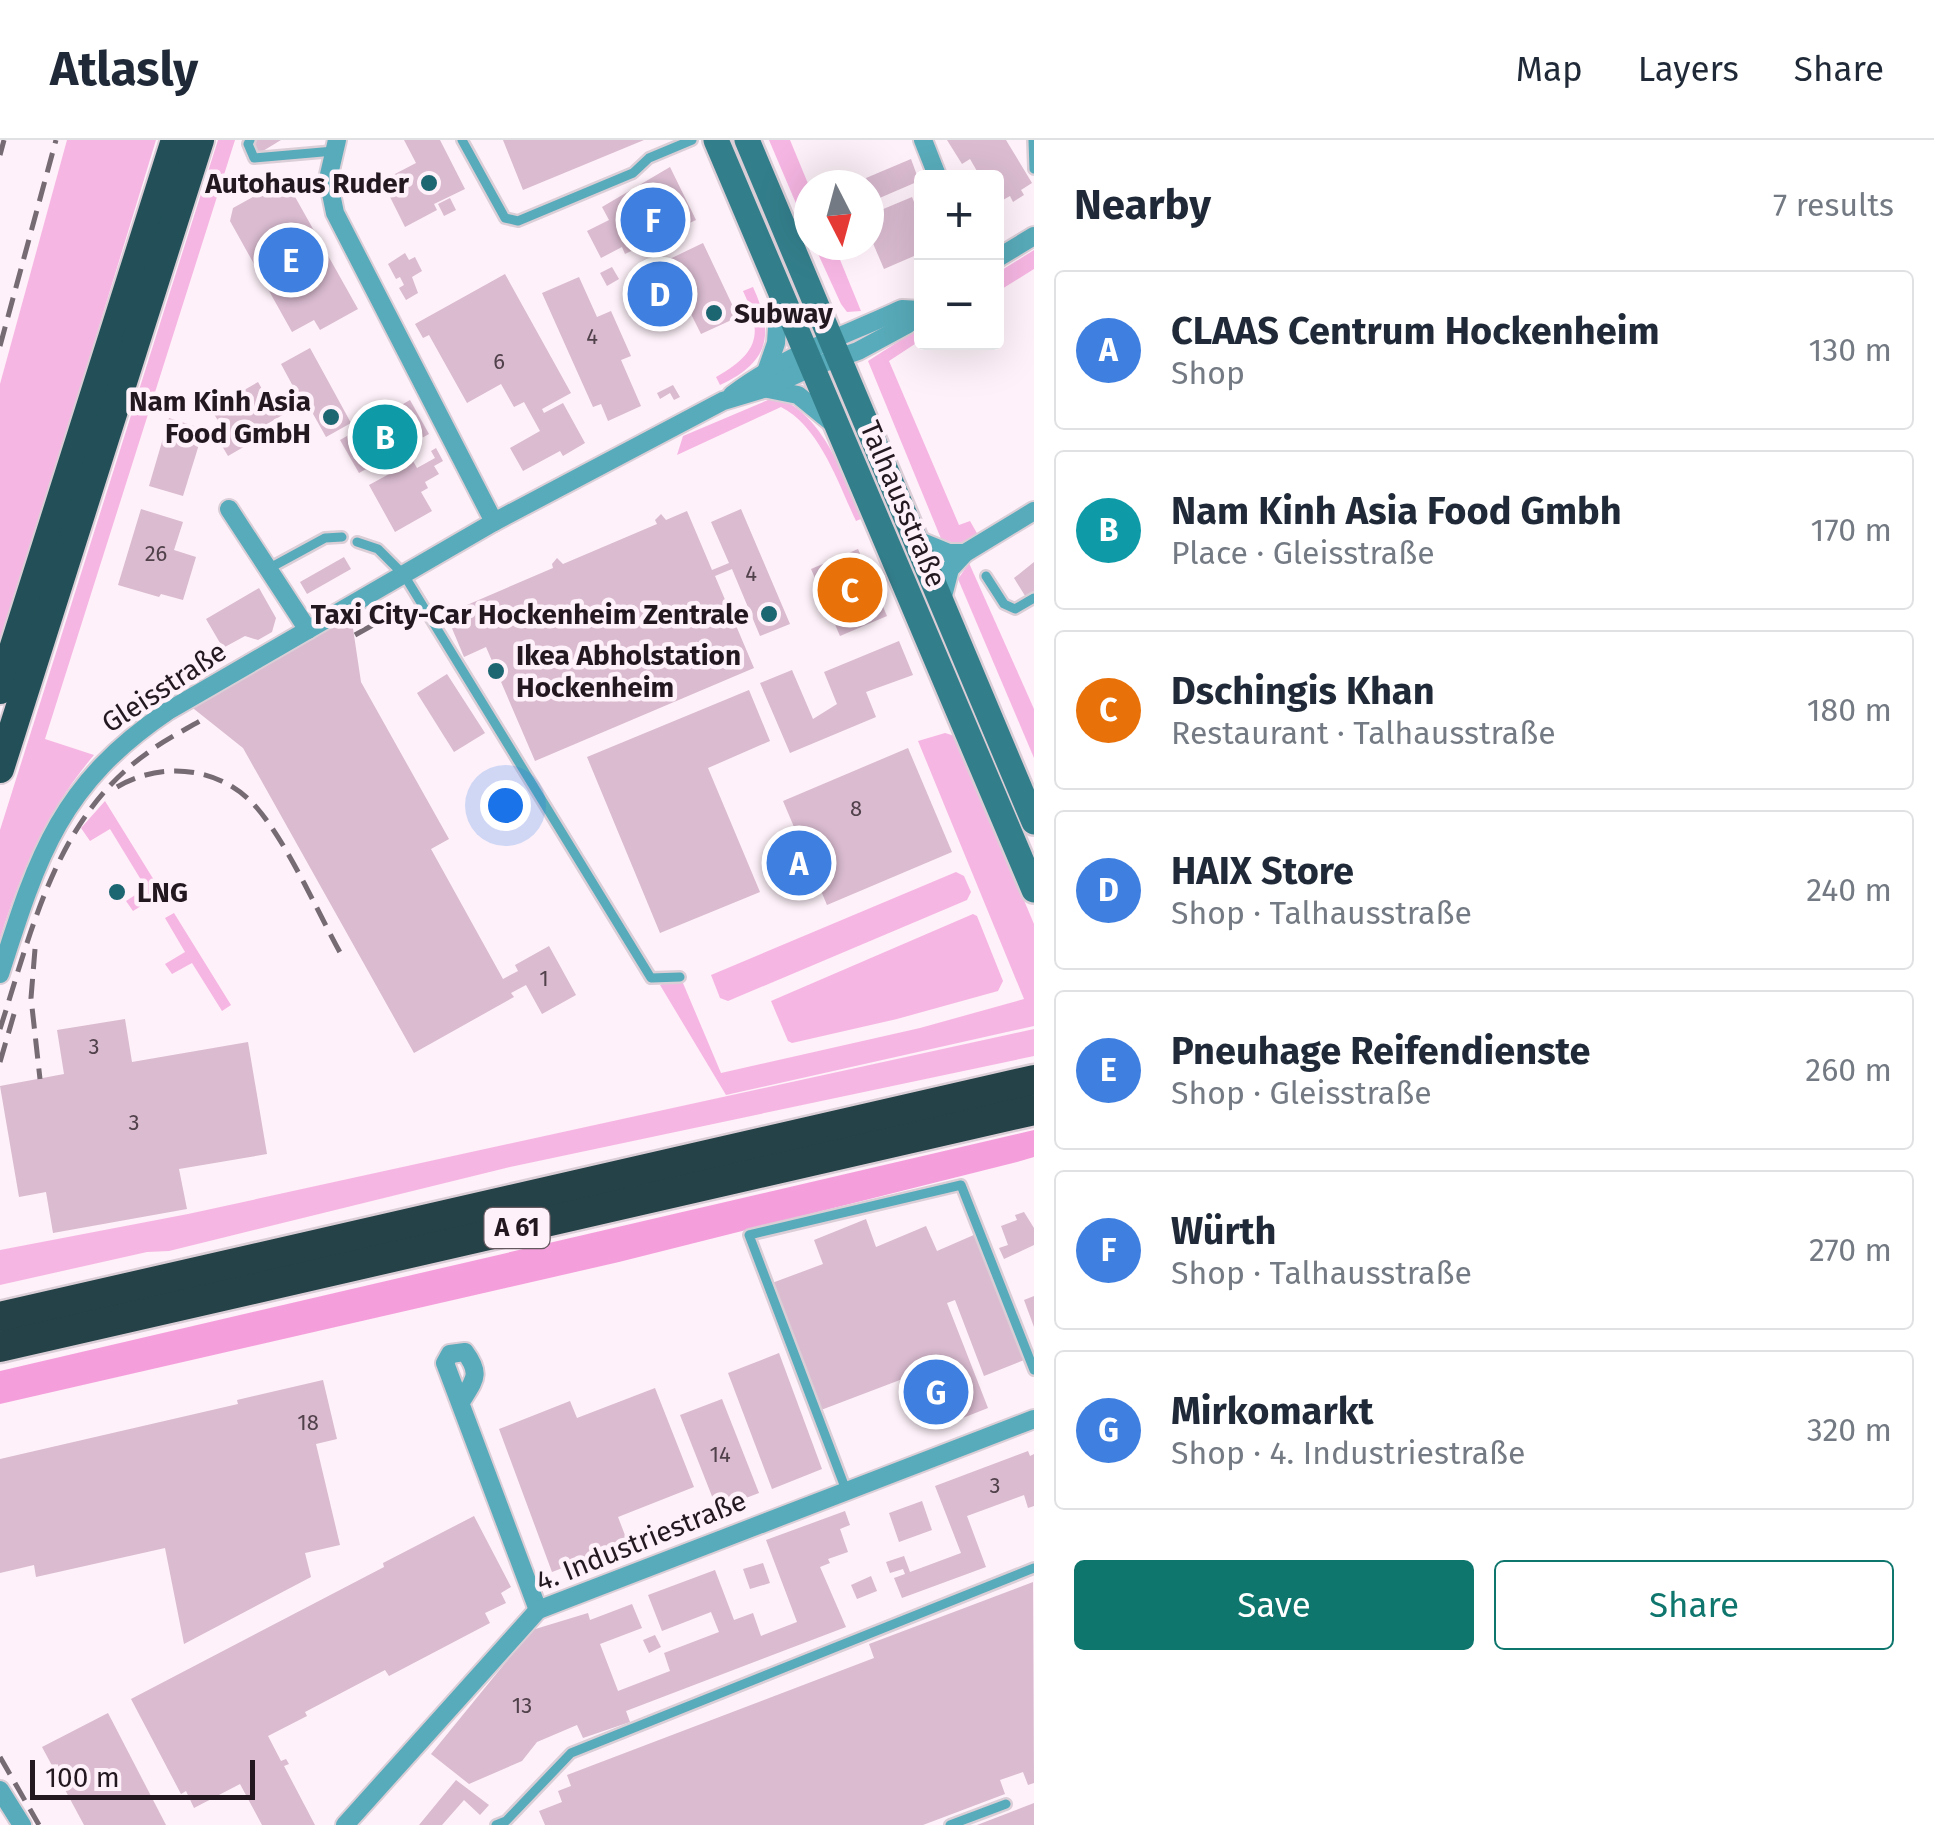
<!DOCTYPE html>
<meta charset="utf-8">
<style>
:root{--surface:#fff;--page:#f6f6f7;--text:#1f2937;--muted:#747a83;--line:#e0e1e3;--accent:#0f766e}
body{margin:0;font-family:"Fira Sans",sans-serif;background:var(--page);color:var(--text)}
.controls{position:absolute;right:30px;top:30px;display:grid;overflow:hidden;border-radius:10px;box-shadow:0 10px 40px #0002}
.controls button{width:90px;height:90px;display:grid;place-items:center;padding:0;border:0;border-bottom:2px solid var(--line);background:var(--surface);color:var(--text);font:50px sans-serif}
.compass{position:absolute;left:794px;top:30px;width:90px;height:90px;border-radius:50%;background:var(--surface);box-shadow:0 10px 40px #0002;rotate:174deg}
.scale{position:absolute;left:30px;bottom:25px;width:225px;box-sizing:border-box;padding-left:10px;border:5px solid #23181f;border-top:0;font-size:28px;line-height:35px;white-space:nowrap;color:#23181f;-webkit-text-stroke:8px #fef1f9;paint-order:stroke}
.you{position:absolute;left:505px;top:665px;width:35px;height:35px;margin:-25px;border:8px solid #fff;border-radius:50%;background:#1a73e8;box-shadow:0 0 0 15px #1a73e833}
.badge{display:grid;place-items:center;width:65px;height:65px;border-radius:50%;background:var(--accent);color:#fff;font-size:32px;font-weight:700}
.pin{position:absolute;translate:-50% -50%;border:5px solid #fff;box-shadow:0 2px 10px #0006}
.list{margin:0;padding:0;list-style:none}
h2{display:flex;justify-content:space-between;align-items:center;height:130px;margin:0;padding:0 40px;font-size:42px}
h2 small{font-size:32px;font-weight:400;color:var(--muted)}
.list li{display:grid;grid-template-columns:65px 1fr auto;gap:30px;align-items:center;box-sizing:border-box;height:160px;margin:0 20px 20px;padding:0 20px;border:2px solid var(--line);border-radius:10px}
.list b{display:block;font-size:38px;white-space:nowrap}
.list p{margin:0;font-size:32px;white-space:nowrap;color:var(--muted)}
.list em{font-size:32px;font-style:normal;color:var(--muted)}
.actions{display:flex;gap:20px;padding:30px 40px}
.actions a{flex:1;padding:22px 0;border:2px solid var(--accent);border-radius:10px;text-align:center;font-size:35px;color:var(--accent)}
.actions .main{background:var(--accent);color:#fff}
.map{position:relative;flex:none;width:1034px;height:1685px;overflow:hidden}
header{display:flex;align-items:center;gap:60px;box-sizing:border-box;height:140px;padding:0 50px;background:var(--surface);border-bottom:2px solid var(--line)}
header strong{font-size:48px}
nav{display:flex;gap:55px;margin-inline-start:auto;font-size:35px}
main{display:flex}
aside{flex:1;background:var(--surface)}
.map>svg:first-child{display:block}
</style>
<header>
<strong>Atlasly</strong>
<nav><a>Map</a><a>Layers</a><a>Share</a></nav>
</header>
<main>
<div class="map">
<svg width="1034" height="1685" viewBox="0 0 1034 1685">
<rect width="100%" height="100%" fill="#fef1f9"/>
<g fill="#f6b6e3">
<path d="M67 0H156L0 511V244Z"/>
<path d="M218 0H235L45 599 94 615C48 669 21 732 0 799V690Z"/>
<path d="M769 0H790L809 46V94Z"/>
<path d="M814 105H834L861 171 847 172 841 164Z"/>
<path d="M1034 110V129L997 152V133Z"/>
<path d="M753 147C775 195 769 222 720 245L716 237C758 213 764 195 743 151Z"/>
<path d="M921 187V200L889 221 959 385 970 381 978 395 961 403 942 401 868 221Z"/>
<path d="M837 251 1006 644 995 633 832 253Z"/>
<path d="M775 257C822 271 844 337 863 378L856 381C838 343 820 287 781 267L677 315 683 296Z"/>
<path d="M969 423 1034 569V618L958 439Z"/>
<path d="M945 593 955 596 1034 784V886L726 955 660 845 680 836 721 933 920 888 1024 859 918 601Z"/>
<path d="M105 661 162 753 133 771 126 761 146 748 110 689 90 701 81 688Z"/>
<path d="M956 732 964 736 971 752 967 760 728 861 720 858 711 835Z"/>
<path d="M174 773 231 865 222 871 192 823 172 834 165 824 185 812 165 778Z"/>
<path d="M973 774 977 776 1003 841 998 851 897 879 792 903 788 901 771 861Z"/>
<path d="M1034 889V916L510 1027 169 1111 147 1112 0 1145V1110L188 1074Z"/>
</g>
<path fill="#f49fdb" d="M1034 990V1017L1017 1022 619 1122 0 1264V1231Z"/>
<g fill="#dabbd0">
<path d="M254 0H281L258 14 251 2Z"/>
<path d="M404 0H440L465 49 434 64 437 70 405 87 385 47 396 42 393 35 416 23Z"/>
<path d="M503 0H644L523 50Z"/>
<path d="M947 0H1006L1032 43 1021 50 1024 55 1013 62 1010 56 996 64V38H981L970 19 962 24Z"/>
<path d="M911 19 919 41 875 60 866 38Z"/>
<path d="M670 27 696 80 625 114 622 107 601 118 587 91 609 80 602 67Z"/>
<path d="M285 39 358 169 320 190 314 180 292 192 230 81 233 68Z"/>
<path d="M912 57 921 79V113L884 129 869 94V75Z"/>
<path d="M450 58 456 70 444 76 438 64Z"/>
<path d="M703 103 738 177 701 194 689 170 653 187 630 138Z"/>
<path d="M405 113 409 120 415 117 422 131 412 137 418 153 406 160 399 148 404 145 400 137 396 139 388 124Z"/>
<path d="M612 127 619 139 607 146 600 133Z"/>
<path d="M505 134 571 253 542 269 544 273 563 263 585 303 563 316 560 311 523 331 510 308 540 291 524 262 514 267 501 244 467 263 429 195 423 198 415 184Z"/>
<path d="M579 137 597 177 611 171 631 216 621 220 641 266 608 281 601 264 593 267 542 153Z"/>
<path d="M310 208 351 283 326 297 312 272 308 274 281 224Z"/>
<path d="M258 242 271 265 279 260 286 273 243 298 247 305 228 316 215 294 223 289 211 269Z"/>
<path d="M673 245 680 257 674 260 670 253 660 259 657 253Z"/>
<path d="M410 260 429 294 359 333 340 300Z"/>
<path d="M169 278 194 286 201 298 183 356 149 346Z"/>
<path d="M436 308 443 321 434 326 439 334 425 342 428 348 421 352 432 371 395 392 369 345 413 321 417 328 435 318 431 311Z"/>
<path d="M141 369 183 382 174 410 196 417 183 460 161 454 159 457 118 445Z"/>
<path d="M741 369 790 484 760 496 732 429 715 436 754 528 535 621 486 507 464 517 446 474 553 428 552 424 557 418 563 424 657 384 655 380 661 374 666 380 687 371 712 430 729 423 711 382Z"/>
<path d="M858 409 887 476 840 496 811 429Z"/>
<path d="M344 417 351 429 307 454 300 442Z"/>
<path d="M1034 422V454L1027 459 1014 438Z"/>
<path d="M259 448 276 478 272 492 258 500 245 496 223 508 206 479Z"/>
<path d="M351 475 361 542 449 699 431 709 503 839 518 831 515 825 549 806 576 855 542 874 526 845 511 853 514 857 414 913 243 608 189 565Z"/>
<path d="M899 501 913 535 866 552 876 577 790 613 760 543 792 530 813 579 837 564 824 532Z"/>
<path d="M447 534 485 593 454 612 417 553Z"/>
<path d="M749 550 770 601 708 628 760 752 660 793 587 617Z"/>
<path d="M908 608 952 712 827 765 783 661Z"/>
<path d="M125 879 132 922 248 902 267 1014 179 1029 187 1069 53 1093 46 1052 19 1057 0 946 64 934 57 890Z"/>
<path d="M1024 1072 1034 1088V1105L1004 1119 999 1108 1008 1105 1001 1086 1017 1080 1015 1075Z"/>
<path d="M866 1079 876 1107 926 1086 937 1111 976 1094 1024 1220 984 1236 955 1160 947 1163 988 1268 955 1281 947 1261 919 1273 909 1250 917 1247 913 1235 821 1270 772 1143 823 1124 814 1100Z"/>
<path d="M1034 1156V1187L1024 1160Z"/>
<path d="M779 1213 822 1329 772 1349 728 1233Z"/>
<path d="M323 1240 337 1299 316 1304 340 1405 305 1413 311 1437 184 1504 165 1408 36 1437 34 1425 0 1433V1319L238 1264 237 1260Z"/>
<path d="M655 1248 694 1347 618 1377 628 1403 552 1432 499 1289 570 1261 577 1278Z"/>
<path d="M722 1259 759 1353 717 1369 680 1275Z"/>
<path d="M945 1268 950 1282 934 1288 929 1274Z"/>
<path d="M1028 1311 1030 1316 1034 1314V1366L1028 1368 1024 1355 967 1376 986 1427 902 1458 894 1438 905 1434 903 1429 890 1433 886 1422 904 1416 910 1432 961 1413 935 1346Z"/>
<path d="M922 1361 932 1390 899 1402 889 1373Z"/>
<path d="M845 1371 850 1385 840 1389 848 1412 828 1419 830 1423 820 1427 846 1487 626 1571 630 1582 583 1598 577 1585 537 1602 522 1621 469 1644 431 1614 532 1490 588 1473 590 1480 632 1464 642 1488 600 1504 618 1551 670 1531 664 1513 719 1492 711 1472 662 1491 648 1455 715 1430 734 1480 753 1473 761 1496 797 1482 766 1400Z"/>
<path d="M474 1376 511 1447 501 1453 506 1463 485 1473 490 1483 389 1536 385 1530 305 1572 307 1576 268 1596 281 1621 286 1619 289 1624 284 1626 315 1685H262L240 1644 194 1668 186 1651 181 1654 131 1559 384 1427 383 1423Z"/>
<path d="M763 1423 770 1443 750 1449 743 1429Z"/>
<path d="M871 1436 877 1451 857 1459 851 1445Z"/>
<path d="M1033 1442 1034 1643 1028 1645 1023 1632 1000 1640 1005 1654 923 1685H545L539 1671 562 1662 558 1651 571 1646 567 1635 874 1518 869 1504Z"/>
<path d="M655 1495 661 1507 649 1513 643 1500Z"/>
<path d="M108 1573 166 1685H84L42 1607Z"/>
<path d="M456 1640 489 1665 480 1675 464 1660 442 1685H419Z"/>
<path d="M1034 1663V1685H977Z"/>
</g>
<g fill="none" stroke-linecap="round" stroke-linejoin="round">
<defs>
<g id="service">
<path d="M250 0 248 4 254 18 334 11"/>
<path d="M462 0 505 78 518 81 633 33 649 18 692 0"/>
<path d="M1033 0 1034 29"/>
<path d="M357 402 378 409 404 435 651 838 680 837"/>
<path d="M268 429 325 398 342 397"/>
<path d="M986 436 1004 464 1015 469 1034 458"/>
<path d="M846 1350 749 1095 961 1045 1034 1230"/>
<path d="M496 1685 506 1681 571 1613 1034 1428"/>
<path d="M950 1685 1006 1664"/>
</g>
<g id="minor">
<path d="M337 0 328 39 335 73 494 382"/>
<path d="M923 0 938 38"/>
<path d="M996 119 1034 96"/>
<path d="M767 229 776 203 779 157"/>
<path d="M768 249 798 255 831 282"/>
<path d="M732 255C783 216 844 196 902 169L921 170"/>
<path d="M229 369 308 490"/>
<path d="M915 399 949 413H965"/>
<path d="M942 460 950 429 965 413 1034 371"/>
<path d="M0 834C38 715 60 644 168 571L494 382 723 261 767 248 812 227 858 211 908 184 922 170"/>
<path d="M461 1262C474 1240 482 1235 465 1212L450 1214 445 1223 538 1470"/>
<path d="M0 1650 22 1685"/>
<path d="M345 1685 538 1470 1034 1279"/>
</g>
<g id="secondary">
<path d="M716 0 1034 750"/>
<path d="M747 0 1034 682"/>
</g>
<g id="trunk">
<path d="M0 550 175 0"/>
<path d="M0 629 200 0"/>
</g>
<g id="motorway">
<path d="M0 1177 1034 940"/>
<path d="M0 1207 1034 970"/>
</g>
</defs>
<use href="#service" stroke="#dbced6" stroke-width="14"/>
<use href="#minor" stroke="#dbced6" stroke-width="22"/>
<use href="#secondary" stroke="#dbced6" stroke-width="30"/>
<use href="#trunk" stroke="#dbced6" stroke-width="32"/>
<use href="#motorway" stroke="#dbced6" stroke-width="35"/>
<use href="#service" stroke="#58abba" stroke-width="9"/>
<use href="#minor" stroke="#58abba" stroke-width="18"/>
<use href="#secondary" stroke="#337e8b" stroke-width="25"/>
<use href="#trunk" stroke="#235058" stroke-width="28"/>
<use href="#motorway" stroke="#244247" stroke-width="30"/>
<g stroke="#776b73" stroke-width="5" stroke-dasharray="20 10" stroke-linecap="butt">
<path d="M0 15 4 0"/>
<path d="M0 206 56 0"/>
<path d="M355 495 382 480"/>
<path d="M117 647C163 620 222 627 257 668 288 704 318 773 342 816"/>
<path d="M35 809 31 858 40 939"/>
<path d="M0 889C32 790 56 678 146 614 164 600 185 590 205 578"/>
<path d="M0 922 14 874"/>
<path d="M0 1617 39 1685"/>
</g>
</g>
<g fill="#1c6672" stroke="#fef1f9" stroke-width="4">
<circle cx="429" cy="43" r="10"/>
<circle cx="714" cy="173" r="10"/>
<circle cx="331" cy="277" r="10"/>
<circle cx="769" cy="474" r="10"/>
<circle cx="496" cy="531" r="10"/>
<circle cx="117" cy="752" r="10"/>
</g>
<g text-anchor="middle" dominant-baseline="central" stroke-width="9" stroke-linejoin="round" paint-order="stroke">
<g font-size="22" fill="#51414b">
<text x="592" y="196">4</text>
<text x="499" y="221">6</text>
<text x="156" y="413">26</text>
<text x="751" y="433">4</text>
<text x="856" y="668">8</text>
<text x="544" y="838">1</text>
<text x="94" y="906">3</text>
<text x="134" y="982">3</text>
<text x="308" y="1282">18</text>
<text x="720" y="1314">14</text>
<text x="995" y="1345">3</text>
<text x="522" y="1565">13</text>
</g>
<rect fill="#fef1f9" stroke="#655960" stroke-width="2.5" x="484.5" y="1068" width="65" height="40" rx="8"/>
<g font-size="25" font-weight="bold" fill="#23181f">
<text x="517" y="1088">A 61</text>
</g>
<g font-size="28" font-weight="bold" fill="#23181f" stroke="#fef1f9" text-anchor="end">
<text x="409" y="43">Autohaus Ruder</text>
<text x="734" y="173" text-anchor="start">Subway</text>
<text x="311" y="261">Nam Kinh Asia<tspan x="311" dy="32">Food GmbH</tspan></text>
<text x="749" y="474">Taxi City-Car Hockenheim Zentrale</text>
<text x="516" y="515" text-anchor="start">Ikea Abholstation<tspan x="516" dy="32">Hockenheim</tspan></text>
<text x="137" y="752" text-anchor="start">LNG</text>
</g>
<g font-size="28" fill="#23181f" stroke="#fef1f9">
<text transform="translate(903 364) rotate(67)">Talhausstraße</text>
<text transform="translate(164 547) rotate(-33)">Gleisstraße</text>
<text transform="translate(641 1401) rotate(-22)">4. Industriestraße</text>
</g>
</g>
</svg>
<div class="controls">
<button>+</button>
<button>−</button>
</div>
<svg class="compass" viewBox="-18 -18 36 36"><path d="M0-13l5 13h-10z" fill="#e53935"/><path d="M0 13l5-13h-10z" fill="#747a83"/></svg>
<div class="scale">100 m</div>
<div class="you"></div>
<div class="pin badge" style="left:799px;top:723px;background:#3f7fe0">A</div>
<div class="pin badge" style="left:385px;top:297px;background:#0f9aa8">B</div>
<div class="pin badge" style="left:850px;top:450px;background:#e8710a">C</div>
<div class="pin badge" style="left:660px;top:154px;background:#3f7fe0">D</div>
<div class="pin badge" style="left:291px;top:120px;background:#3f7fe0">E</div>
<div class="pin badge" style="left:653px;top:80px;background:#3f7fe0">F</div>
<div class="pin badge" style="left:936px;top:1252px;background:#3f7fe0">G</div>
</div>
<aside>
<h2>Nearby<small>7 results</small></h2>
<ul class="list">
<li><span class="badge" style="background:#3f7fe0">A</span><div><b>CLAAS Centrum Hockenheim</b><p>Shop</p></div><em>130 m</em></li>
<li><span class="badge" style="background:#0f9aa8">B</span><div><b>Nam Kinh Asia Food Gmbh</b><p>Place · Gleisstraße</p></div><em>170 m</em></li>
<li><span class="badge" style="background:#e8710a">C</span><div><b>Dschingis Khan</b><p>Restaurant · Talhausstraße</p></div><em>180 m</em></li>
<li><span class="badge" style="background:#3f7fe0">D</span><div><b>HAIX Store</b><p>Shop · Talhausstraße</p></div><em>240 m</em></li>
<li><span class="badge" style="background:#3f7fe0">E</span><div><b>Pneuhage Reifendienste</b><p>Shop · Gleisstraße</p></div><em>260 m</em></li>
<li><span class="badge" style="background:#3f7fe0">F</span><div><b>Würth</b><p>Shop · Talhausstraße</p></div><em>270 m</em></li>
<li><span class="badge" style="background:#3f7fe0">G</span><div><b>Mirkomarkt</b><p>Shop · 4. Industriestraße</p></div><em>320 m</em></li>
</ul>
<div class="actions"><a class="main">Save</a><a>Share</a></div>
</aside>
</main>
